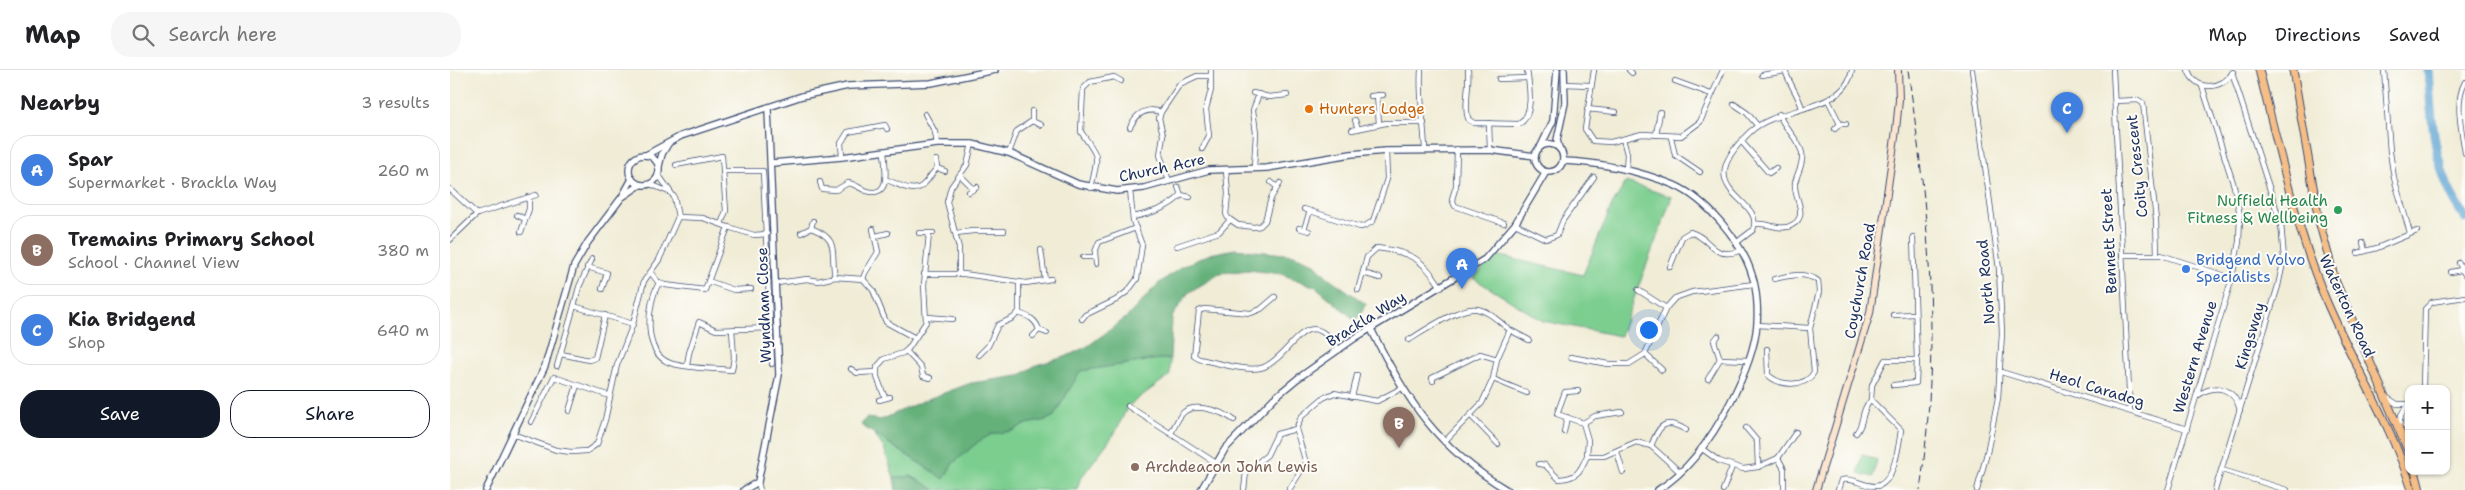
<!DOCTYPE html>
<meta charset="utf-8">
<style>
:root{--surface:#fff;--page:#f6f6f6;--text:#202124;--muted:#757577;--line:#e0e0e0;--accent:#111827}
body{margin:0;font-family:"Shantell Sans",sans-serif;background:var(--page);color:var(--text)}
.controls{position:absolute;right:15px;bottom:15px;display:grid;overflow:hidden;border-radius:10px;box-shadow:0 1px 4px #0004}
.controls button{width:45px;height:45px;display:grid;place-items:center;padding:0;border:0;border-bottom:1px solid var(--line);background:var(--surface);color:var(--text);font:25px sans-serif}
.you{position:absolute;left:1198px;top:259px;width:18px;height:18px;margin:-12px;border:4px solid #fff;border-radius:50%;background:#1a73e8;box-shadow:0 0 0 8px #1a73e833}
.badge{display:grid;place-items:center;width:32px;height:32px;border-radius:50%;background:var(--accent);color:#fff;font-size:16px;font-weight:700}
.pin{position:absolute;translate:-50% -41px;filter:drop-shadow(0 1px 2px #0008)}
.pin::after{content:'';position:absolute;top:26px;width:18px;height:15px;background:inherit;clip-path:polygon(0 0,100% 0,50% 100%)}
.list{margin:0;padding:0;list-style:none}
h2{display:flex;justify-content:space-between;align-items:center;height:65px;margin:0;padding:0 20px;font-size:21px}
h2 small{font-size:16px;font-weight:400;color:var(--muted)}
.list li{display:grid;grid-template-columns:32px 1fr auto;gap:15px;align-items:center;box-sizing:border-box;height:70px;margin:0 10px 10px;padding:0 10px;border:1px solid var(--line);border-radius:20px}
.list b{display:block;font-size:19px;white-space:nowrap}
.list p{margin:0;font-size:16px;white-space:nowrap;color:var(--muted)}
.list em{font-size:16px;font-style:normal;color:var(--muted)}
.actions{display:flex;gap:10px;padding:15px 20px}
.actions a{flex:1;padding:11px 0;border:1px solid var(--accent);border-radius:20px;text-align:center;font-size:18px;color:var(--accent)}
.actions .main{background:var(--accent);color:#fff}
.icon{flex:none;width:28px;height:28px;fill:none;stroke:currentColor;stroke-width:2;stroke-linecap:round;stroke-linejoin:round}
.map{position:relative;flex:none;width:2015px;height:420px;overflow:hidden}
header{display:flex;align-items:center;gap:30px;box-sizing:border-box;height:70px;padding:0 25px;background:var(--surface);border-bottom:1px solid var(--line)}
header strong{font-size:24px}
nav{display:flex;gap:28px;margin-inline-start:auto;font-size:18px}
.search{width:350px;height:45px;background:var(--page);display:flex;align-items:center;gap:12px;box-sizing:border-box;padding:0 18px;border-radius:20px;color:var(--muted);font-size:19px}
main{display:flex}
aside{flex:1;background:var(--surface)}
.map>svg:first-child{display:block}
</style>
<header>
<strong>Map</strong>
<div class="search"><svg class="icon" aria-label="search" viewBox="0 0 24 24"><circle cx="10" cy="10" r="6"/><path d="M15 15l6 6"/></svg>Search here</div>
<nav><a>Map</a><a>Directions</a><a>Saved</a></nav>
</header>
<main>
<aside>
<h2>Nearby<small>3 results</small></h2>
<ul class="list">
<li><span class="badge" style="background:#3f7fe0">A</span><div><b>Spar</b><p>Supermarket · Brackla Way</p></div><em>260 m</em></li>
<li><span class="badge" style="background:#8d6e63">B</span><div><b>Tremains Primary School</b><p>School · Channel View</p></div><em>380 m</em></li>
<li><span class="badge" style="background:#3f7fe0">C</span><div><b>Kia Bridgend</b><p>Shop</p></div><em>640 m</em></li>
</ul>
<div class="actions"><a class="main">Save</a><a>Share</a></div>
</aside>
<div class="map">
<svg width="2015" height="420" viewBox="0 0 2015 420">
<rect width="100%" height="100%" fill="#fdfcf7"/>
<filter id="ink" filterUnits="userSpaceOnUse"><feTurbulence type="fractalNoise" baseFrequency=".02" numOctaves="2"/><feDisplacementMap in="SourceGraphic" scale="10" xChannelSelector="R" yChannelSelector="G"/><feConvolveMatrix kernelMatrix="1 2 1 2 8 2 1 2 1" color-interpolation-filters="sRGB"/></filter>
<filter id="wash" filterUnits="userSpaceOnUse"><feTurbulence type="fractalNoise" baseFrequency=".0096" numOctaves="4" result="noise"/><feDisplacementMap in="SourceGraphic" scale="20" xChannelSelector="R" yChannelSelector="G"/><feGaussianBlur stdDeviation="1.12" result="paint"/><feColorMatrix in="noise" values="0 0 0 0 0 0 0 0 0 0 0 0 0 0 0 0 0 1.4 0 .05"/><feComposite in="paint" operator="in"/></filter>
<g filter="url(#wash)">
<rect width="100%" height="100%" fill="#f0ecd6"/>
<g fill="#7cce8f" stroke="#4c7e76">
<path d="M1176 112 1222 127 1170 266 1093 251 1023 208 1046 185 1133 205 1162 135Z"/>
<path d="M709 289H720V305L678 336 665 363 630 409 627 420H486L461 406 444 408 434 378 424 364 494 409 502 394 529 371 542 364 561 361 576 354 596 350 604 346 630 301Z"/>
<path d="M1412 384 1427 390 1423 407 1408 403Z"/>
</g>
<g fill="#65b17a" stroke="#40706c">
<path d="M785 179 844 185 864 193 879 208 916 234 906 251 866 217 831 204 799 200 771 203 738 223 722 247 720 289H709L630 301 604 346 596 350 576 354 561 361 542 364 529 371 502 394 494 409 411 355 416 348 431 350 470 332 521 313 569 306 586 295 615 287 638 276 677 247 708 214 731 197 760 184Z"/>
<path d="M461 406 486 420H446L444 408Z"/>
</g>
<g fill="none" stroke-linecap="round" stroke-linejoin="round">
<path stroke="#5ca3d2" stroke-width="9" d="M1978 0C1982 55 1983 101 2015 148"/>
</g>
</g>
<g filter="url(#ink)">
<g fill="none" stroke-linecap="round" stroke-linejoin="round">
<defs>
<g id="minor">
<path d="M971 0C969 26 974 53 975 80"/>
<path d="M1018 0C1020 15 1013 40 1019 50L1024 53 1069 54C1085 45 1079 15 1077 0"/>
<path d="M1144 0 1135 59 1143 71 1161 72 1192 64 1231 66 1250 52 1273 0"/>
<path d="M1179 0 1182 3"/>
<path d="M1335 0C1339 14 1348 24 1352 38"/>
<path d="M1522 0 1549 199 1552 263 1548 328 1537 383 1527 420"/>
<path d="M1663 0 1680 340"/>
<path d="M1738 0C1746 22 1772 20 1783 2"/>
<path d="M1934 0 1940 82 1944 108 1960 163"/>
<path d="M1312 5 1335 1"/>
<path d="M1049 9 1078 8"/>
<path d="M1225 11 1261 24"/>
<path d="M2015 12C2004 33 2012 60 2015 83"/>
<path d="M1114 14 1140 15"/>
<path d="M803 23 819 27 837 25"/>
<path d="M927 25 929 54"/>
<path d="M921 26 933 25"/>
<path d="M1378 30 1390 54"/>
<path d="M1665 31 1688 30 1693 33 1706 150 1707 185"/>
<path d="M1284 34 1297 43 1307 55"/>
<path d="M1137 39 1166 42"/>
<path d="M582 41V51L591 55"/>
<path d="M475 44 485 62 487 74"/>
<path d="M905 50 908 59"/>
<path d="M1039 53 1040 80"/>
<path d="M680 57C686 44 696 37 711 42"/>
<path d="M1385 59 1390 54H1396"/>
<path d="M902 60 936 53H974"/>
<path d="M1206 65 1210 42"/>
<path d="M1221 67 1225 85 1250 102"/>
<path d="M1173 69 1177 84 1176 101"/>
<path d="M1291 71 1319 103 1326 98"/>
<path d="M752 79 759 66 756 39 761 20V0"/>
<path d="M1007 79 1006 116 1002 129 1005 136 1054 153"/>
<path d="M559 83 567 61 582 51"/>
<path d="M392 87 391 73 398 62 435 55 437 59"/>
<path d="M486 90 487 98"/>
<path d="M226 95 272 86 276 141 271 154"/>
<path d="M804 98 806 63 803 40 809 24"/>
<path d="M776 100 778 124 776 144 778 148 788 155 804 157 810 156 815 151 821 128 830 113"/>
<path d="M273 101H313L322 294"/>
<path d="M510 105 524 119"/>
<path d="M437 110C449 114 464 125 474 114 479 109 482 103 487 98L495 101"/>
<path d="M719 111 710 85 713 65 709 48 711 42 730 14 747 6H760"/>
<path d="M370 112 372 119 386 120 398 113C406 114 410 119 417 121 442 128 435 96 434 82"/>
<path d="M821 112 827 117"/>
<path d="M200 114 219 122"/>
<path d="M728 117 731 125 740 127"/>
<path d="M641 118C648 84 651 90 631 62L633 19 640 12 664 7 671 11"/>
<path d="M0 119 27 144"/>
<path d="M519 122 527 117"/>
<path d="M854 139 910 157 915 156 923 151 937 109 936 81"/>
<path d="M67 145 75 149"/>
<path d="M683 147C701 143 719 138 731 125"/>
<path d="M1065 154 1096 169 1107 165 1113 150 1144 107"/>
<path d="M1305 154C1317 152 1331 162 1342 155 1360 146 1343 127 1345 113 1347 103 1354 94 1352 83 1348 67 1334 59 1329 44"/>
<path d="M278 157 304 165 317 164"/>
<path d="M361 158C391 170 380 181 385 207"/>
<path d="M849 158 859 161"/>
<path d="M854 159 860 141"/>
<path d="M71 162 79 139V127"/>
<path d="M351 163 361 158 363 151"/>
<path d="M469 163H483"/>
<path d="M506 163 523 161H554"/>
<path d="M426 166 438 163"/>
<path d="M0 170 27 144 86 125"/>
<path d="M1286 173 1303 160C1316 126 1235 124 1300 62 1328 35 1395 43 1402 0"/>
<path d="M1913 173 1915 181"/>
<path d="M727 176 769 162 780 150"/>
<path d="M591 180 595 210"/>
<path d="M1908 183 1927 178 1967 161"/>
<path d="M1672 185H1711L1782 208"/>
<path d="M633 187H645"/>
<path d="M2009 193 2015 205"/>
<path d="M646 194 645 182 649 172 686 158"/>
<path d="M137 197 157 203 152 219"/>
<path d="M1220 197 1232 167 1240 162C1264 169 1260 190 1290 181"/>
<path d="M2001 202 2011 200"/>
<path d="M201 203 209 213 215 215 255 220 278 157 253 148 228 147"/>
<path d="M913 203 930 208"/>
<path d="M474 204H514L576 213 601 209"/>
<path d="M509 204V178L497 132 501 117 517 95 522 74"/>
<path d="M413 209 415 203 428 182 423 159"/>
<path d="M258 211 284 220 301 219"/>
<path d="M209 213C197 233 192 283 220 293 237 299 263 298 282 300L284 287 282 260"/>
<path d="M327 213 357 209 368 211 385 207 413 209 423 220 436 252 465 268"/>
<path d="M908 220 917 187 927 178C961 182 973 189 991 217"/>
<path d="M1188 220 1216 238"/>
<path d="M825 227 811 239 801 243 754 239 749 241 744 286 749 289C765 292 799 303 814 297 844 284 856 230 889 280"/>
<path d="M124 236 129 217 142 189"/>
<path d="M568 243C578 246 586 249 589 260L597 263"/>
<path d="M1443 245 1465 244"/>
<path d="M477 247 503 249"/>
<path d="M632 249 635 245 666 230 678 221 687 209 692 175 683 151 680 120"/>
<path d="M1307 255 1360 258"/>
<path d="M1060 260 1079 270"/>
<path d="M583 266 589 260"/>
<path d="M1268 266 1264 271 1270 289 1298 290"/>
<path d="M959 270C974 261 1010 236 1027 239 1040 241 1050 253 1060 260L1047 289 1043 309 1032 333 994 372"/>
<path d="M1317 279 1318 305C1330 316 1356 318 1364 302L1360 258 1369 222 1368 211C1354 201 1339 206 1324 209"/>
<path d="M456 281 471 297 473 306 480 308"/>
<path d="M111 284 139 290 145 288 155 245"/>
<path d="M1195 284 1212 300"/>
<path d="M529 285 538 276 548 255 563 248 569 242V213"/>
<path d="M1121 287 1158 294H1179L1195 284 1216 238 1225 228 1242 222 1304 214"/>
<path d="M237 295 239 283 249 252 266 260 321 258"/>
<path d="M107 296 124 236 183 254"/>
<path d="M401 299 407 303 426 302"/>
<path d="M1551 302 1737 359"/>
<path d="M1043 309 1077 323"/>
<path d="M1258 309 1270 289"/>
<path d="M983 311 982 308 1030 284 1047 289"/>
<path d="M1443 315 1466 313 1467 290"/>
<path d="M1973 319 1975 239 1982 232 2015 227"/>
<path d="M1128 321 1115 322 1107 344 1133 353 1138 370 1137 386H1154L1186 372 1201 376 1230 402"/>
<path d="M1747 326C1766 312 1784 318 1790 340"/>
<path d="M902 327 907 305"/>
<path d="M1936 327 1947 334H1959"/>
<path d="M435 328 427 307V297L434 289 453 283 458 279 476 252 474 215 479 164"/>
<path d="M429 330 440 327"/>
<path d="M678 336 766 393"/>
<path d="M119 341 127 315"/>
<path d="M1021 346 1048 374"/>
<path d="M81 352 104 307 160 326"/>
<path d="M1133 353 1145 346 1172 342"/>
<path d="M1949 357 1951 345 1958 334"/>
<path d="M1296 358 1307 371 1308 397"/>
<path d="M1114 362 1117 347"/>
<path d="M721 363C725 356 728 347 734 342 746 332 773 342 784 350"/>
<path d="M1406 363C1415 353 1410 341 1421 330"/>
<path d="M63 364 106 380 121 382 137 381 147 374 155 350 167 295 183 254 194 211 209 190 228 147 224 127 208 104"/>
<path d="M1201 376C1209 356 1214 347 1236 360"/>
<path d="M1251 378 1269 391 1293 399 1308 397 1328 388 1346 362"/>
<path d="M1167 382 1173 402"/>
<path d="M1328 388 1334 399V420"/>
<path d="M1089 394 1095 395 1109 409C1127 408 1130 402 1137 386"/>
<path d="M1772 400 1837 420"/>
<path d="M308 412 310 420"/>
<path d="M794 420 796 402 817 385 827 364 846 359"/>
<path d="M839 420 856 393 846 359 851 347 873 328 884 323 927 331 952 318"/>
<path d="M1273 420 1282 397"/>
<path d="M1388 420 1391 410C1403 407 1412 416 1425 416 1444 416 1449 375 1451 360L1421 330 1422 315 1435 290H1467L1463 167"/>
<path d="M1718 420 1782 208 1789 172 1790 145 1784 116 1752 16"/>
<path d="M1765 420 1828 216 1834 188 1831 154 1782 3"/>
</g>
<g id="tertiary">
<circle cx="1099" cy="88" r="14"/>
<path d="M1091 76 1103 51 1107 0"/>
<path d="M1109 78 1107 70 1115 33 1114 0"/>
<circle cx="194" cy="100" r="15"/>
<path d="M196 85 231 66 352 26 398 16 481 13 545 0"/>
<path d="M1113 91C1149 92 1190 101 1224 115 1256 129 1292 171 1302 205 1307 219 1308 240 1307 254 1305 280 1292 310 1280 333 1263 366 1240 400 1208 420"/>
<path d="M322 93 392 87 487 74H522L559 83 628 114 667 121 694 118 759 100 817 98 901 84 936 81 1040 80 1085 86"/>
<path d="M209 96 212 84 218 74"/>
<path d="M174 126 190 115"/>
<path d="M921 259C956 330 987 378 1057 420"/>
<path d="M36 420 95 296 124 196 138 172 172 127 182 109"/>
<path d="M294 420 308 412 329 305 318 39"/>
<path d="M751 420 775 379 824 328 847 309 905 268 1035 189 1065 154 1096 102"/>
</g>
<path id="secondary" d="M1366 420 1420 243 1446 60 1449 30 1448 0"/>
<g id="primary">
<path d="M1809 0C1828 74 1844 152 1873 223 1900 290 1940 350 1962 420"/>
<path d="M1843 0 1869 151 1885 210 1959 383"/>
<path d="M1965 401 1970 420"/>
</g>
</defs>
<use href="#minor" stroke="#3b4b70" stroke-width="6"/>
<use href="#tertiary" stroke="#3b4b70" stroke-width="8"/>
<use href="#secondary" stroke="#3b4b70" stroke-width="8"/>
<use href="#primary" stroke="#3b4b70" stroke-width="9"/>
<use href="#minor" stroke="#fff" stroke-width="4.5"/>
<use href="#tertiary" stroke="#fff" stroke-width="5.5"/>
<use href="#secondary" stroke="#fbe5cf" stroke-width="6"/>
<use href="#primary" stroke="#f6be87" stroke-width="7"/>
<path stroke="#1b2f5e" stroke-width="1" stroke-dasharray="8 4" stroke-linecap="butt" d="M1458 0C1479 146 1491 273 1470 420"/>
</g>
</g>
<circle fill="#e8710a" stroke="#fdfcf7" stroke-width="2" cx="859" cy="39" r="5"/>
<circle fill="#2e9e5b" stroke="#fdfcf7" stroke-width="2" cx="1888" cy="140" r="5"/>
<circle fill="#3f7fe0" stroke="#fdfcf7" stroke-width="2" cx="1736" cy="199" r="5"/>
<circle fill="#8d6e63" stroke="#fdfcf7" stroke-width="2" cx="685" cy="397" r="5"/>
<g text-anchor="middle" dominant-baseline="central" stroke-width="4" stroke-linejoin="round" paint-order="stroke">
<g font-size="15" fill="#c56008" stroke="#fdfcf7" text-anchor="start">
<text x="869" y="39">Hunters Lodge</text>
</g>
<g font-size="15" fill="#1b2f5e" stroke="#fdfcf7">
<text transform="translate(1687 96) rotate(-96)">Coity Crescent</text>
<text transform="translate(712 98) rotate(-12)">Church Acre</text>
<text transform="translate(1659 171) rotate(-93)">Bennett Street</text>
<text transform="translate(1410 211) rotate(-80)">Coychurch Road</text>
<text transform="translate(1536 212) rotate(-95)">North Road</text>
<text transform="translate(314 235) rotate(-92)">Wyndham Close</text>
<text transform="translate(1897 236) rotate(65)">Waterton Road</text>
<text transform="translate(916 249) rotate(-32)">Brackla Way</text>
<text transform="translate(1800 266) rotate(-73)">Kingsway</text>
<text transform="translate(1745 287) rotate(-73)">Western Avenue</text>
<text transform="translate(1647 318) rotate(17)">Heol Caradog</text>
</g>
<g font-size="15" fill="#27864d" stroke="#fdfcf7" text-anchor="end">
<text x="1878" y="131">Nuffield Health<tspan x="1878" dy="17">Fitness &amp; Wellbeing</tspan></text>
</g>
<g font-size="15" fill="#366cbe" stroke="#fdfcf7" text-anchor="start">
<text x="1746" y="190">Bridgend Volvo<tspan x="1746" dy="17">Specialists</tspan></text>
</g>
<g font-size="15" fill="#785e54" stroke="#fdfcf7" text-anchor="start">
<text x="695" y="397">Archdeacon John Lewis</text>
</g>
</g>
</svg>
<div class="controls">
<button>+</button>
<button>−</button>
</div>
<div class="you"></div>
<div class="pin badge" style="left:1012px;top:219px;background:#3f7fe0">A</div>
<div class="pin badge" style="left:949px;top:378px;background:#8d6e63">B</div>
<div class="pin badge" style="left:1617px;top:63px;background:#3f7fe0">C</div>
</div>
</main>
